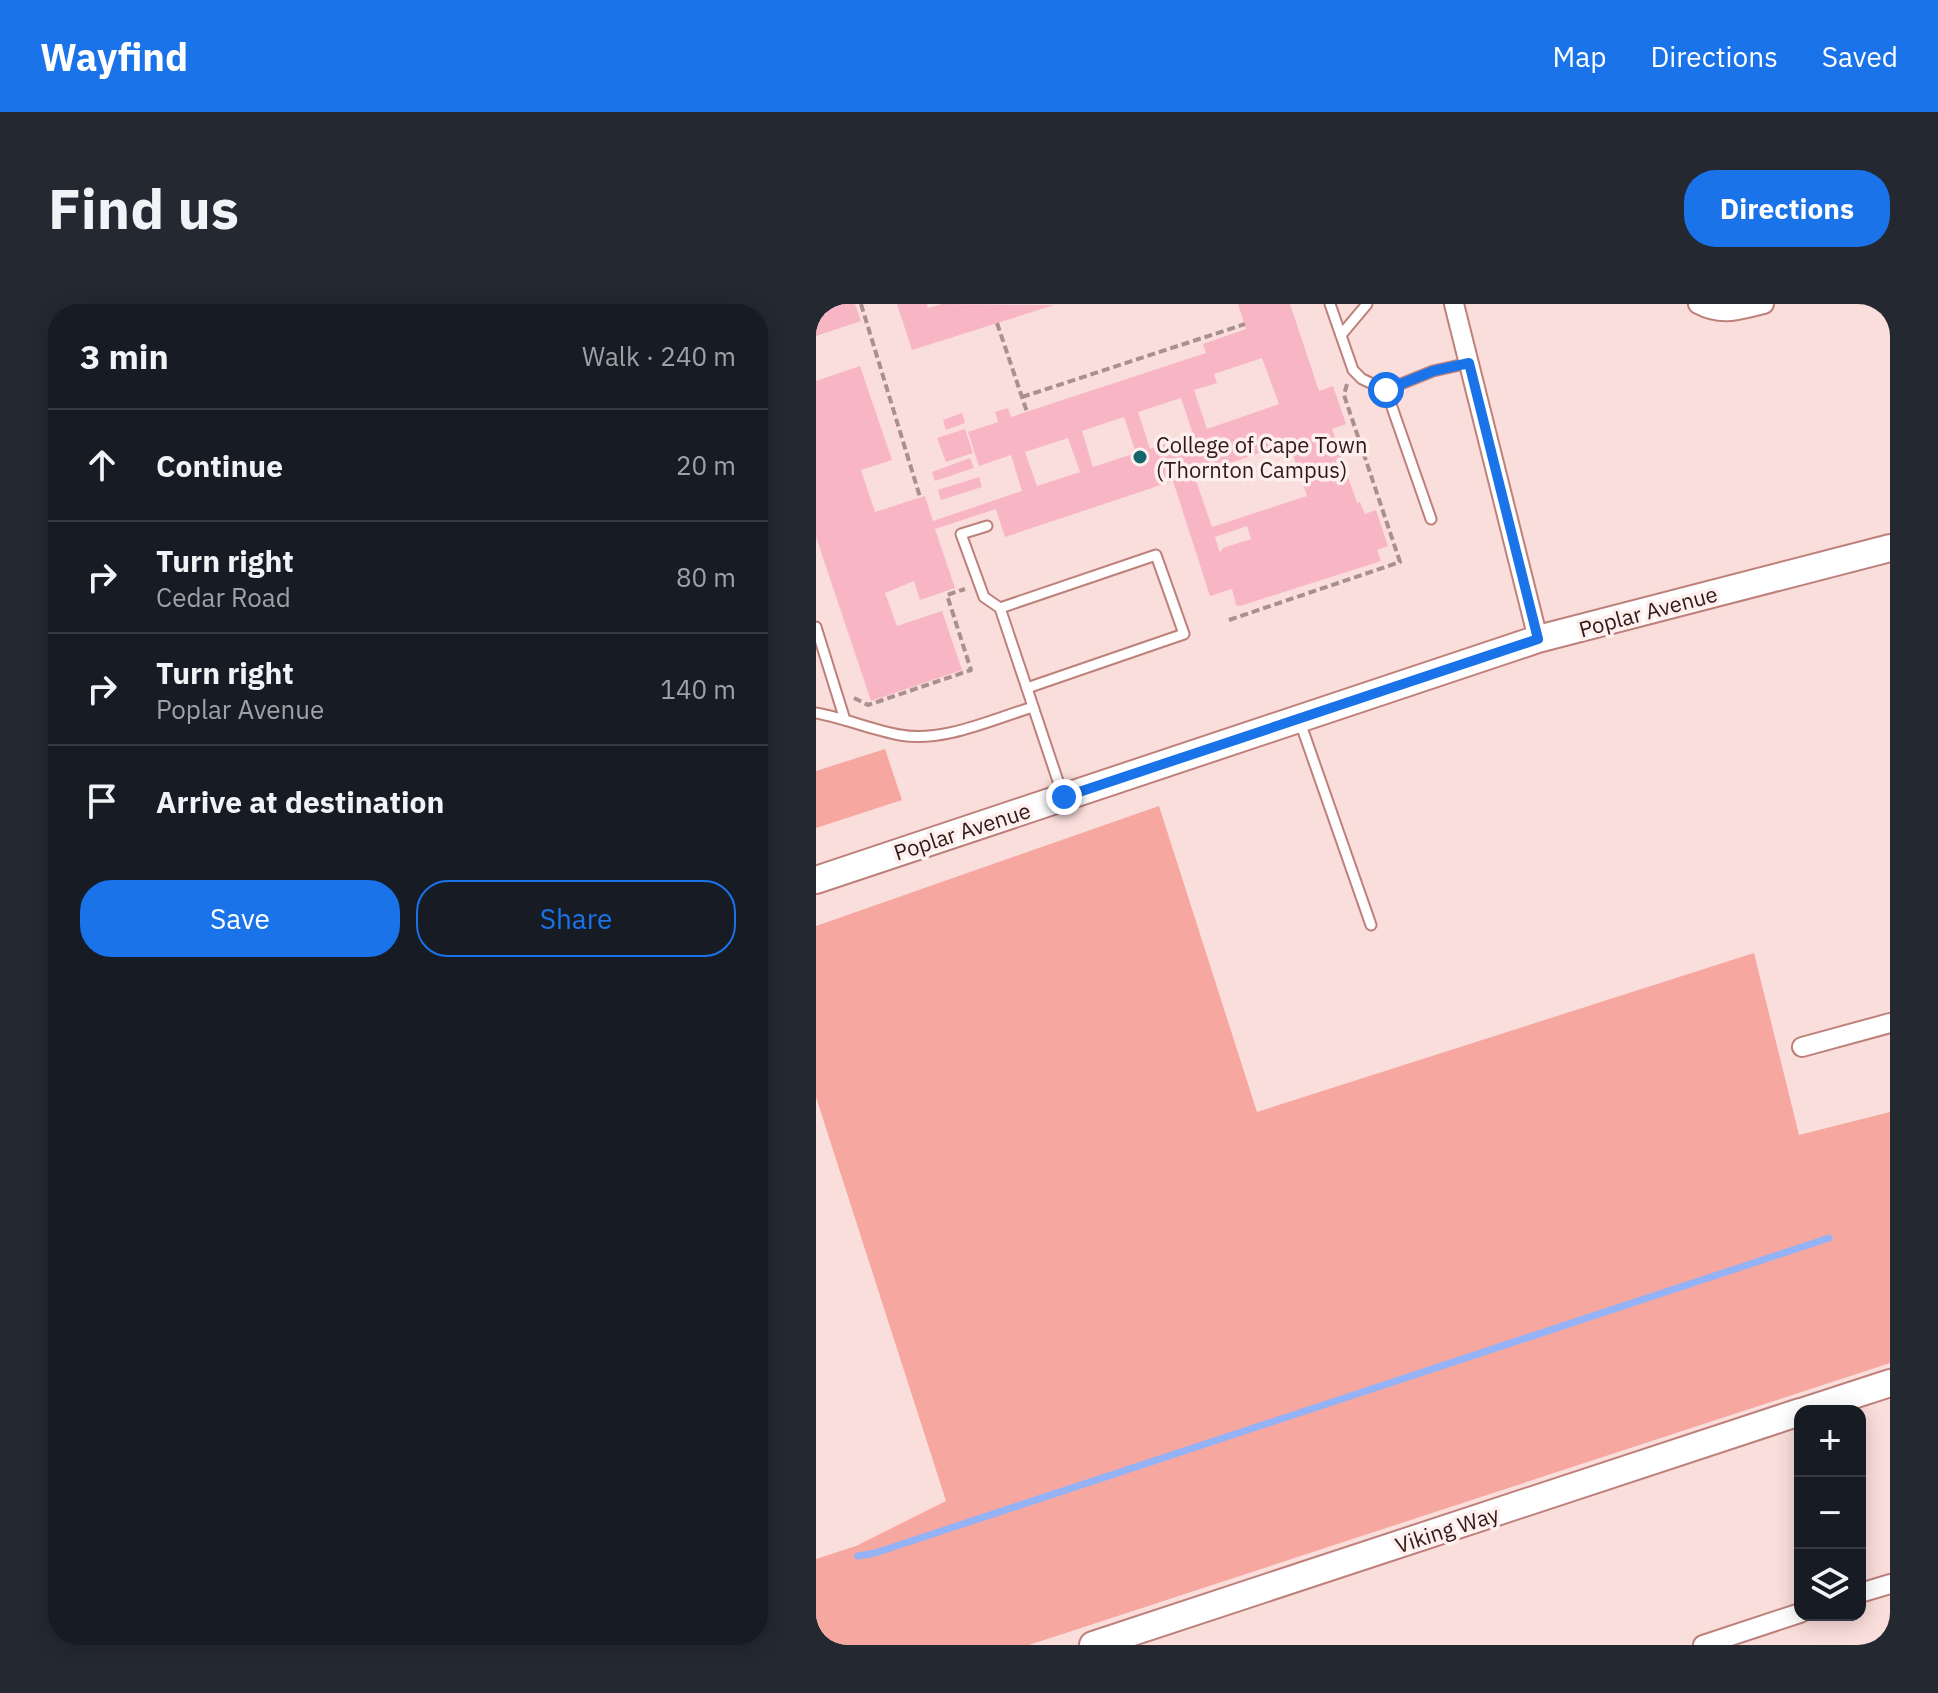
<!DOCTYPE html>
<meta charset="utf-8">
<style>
:root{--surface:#171b24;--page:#242831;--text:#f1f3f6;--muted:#9ea1a6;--line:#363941;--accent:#1a73e8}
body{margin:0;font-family:"IBM Plex Sans",sans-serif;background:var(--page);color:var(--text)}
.controls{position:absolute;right:24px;bottom:24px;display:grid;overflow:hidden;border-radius:16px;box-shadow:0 4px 20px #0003}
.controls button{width:72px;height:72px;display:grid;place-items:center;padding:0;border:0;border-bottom:2px solid var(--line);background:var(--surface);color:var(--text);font:40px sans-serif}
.stop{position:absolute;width:24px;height:24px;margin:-18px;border:6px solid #1a73e8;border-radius:50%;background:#fff}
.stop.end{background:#1a73e8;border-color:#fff;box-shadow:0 2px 8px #0008}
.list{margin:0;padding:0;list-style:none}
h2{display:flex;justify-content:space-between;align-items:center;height:104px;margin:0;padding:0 32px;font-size:34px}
h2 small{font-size:26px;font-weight:400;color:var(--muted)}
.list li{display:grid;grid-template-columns:52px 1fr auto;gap:24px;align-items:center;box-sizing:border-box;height:112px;padding:0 32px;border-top:2px solid var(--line)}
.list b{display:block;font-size:30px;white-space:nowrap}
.list p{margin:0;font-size:26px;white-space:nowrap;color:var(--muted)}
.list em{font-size:26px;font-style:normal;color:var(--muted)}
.actions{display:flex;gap:16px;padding:24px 32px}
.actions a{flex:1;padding:18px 0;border:2px solid var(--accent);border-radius:32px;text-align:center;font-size:28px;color:var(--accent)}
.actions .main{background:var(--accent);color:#fff}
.icon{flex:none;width:44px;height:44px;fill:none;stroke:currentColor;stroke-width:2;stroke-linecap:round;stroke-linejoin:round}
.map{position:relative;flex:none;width:1074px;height:1341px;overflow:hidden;border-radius:32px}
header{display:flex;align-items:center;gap:48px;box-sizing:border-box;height:112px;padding:0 40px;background:var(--accent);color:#fff}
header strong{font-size:38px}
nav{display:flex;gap:44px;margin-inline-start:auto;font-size:28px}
.intro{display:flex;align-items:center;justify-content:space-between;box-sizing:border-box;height:192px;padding:0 48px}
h1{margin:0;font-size:56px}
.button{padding:20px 36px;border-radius:32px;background:var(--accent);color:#fff;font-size:28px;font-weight:700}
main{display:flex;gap:48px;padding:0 48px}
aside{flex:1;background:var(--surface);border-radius:32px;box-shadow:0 4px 20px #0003}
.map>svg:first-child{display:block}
</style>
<header>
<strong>Wayfind</strong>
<nav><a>Map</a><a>Directions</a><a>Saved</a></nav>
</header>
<div class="intro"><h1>Find us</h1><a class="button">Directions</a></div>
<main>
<aside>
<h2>3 min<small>Walk · 240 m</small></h2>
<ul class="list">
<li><svg class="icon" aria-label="ahead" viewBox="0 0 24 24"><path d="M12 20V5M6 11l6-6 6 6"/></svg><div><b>Continue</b></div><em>20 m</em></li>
<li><svg class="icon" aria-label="right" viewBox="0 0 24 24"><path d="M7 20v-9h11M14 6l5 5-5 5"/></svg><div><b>Turn right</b><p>Cedar Road</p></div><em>80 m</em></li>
<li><svg class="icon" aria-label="right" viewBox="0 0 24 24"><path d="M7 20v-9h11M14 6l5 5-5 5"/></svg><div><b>Turn right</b><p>Poplar Avenue</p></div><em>140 m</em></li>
<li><svg class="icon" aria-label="arrive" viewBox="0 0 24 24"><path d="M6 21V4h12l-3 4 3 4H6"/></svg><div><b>Arrive at destination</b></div></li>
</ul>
<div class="actions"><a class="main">Save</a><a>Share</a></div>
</aside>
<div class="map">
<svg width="1074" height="1341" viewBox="0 0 1074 1341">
<rect width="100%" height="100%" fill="#fadedb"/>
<g fill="#f6a79f">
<path d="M69 445 86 496 0 524V467Z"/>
<path d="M343 502 441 808 938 649 983 831 1074 808V1059L213 1341H0V1255L40 1242 130 1197 0 793V622Z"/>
</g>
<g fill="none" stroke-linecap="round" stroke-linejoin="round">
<path stroke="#94b3f7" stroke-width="7" d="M42 1252 59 1249 1013 934"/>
</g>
<g fill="#f8b6c4" fill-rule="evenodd">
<path d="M0 0H39L45 17 0 32Z"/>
<path d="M81 0H111L112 4 126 0 238 1 96 46Z"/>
<path d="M422 0H474L503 87 517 82 530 120 516 125 541 199 544 198 549 210 560 206 572 242 561 246 565 257 424 302 420 301 416 285 394 292 357 177 189 233 180 205 119 225 139 284 104 296 98 277 69 289 81 322 126 307 146 366 55 397 0 233V77L44 62 76 156 45 166 59 208 109 192 117 217 206 187 195 151 163 162 152 128 182 118 179 108 192 104 195 113 390 49 387 40 430 25ZM446 54 463 100 391 125 378 86 401 79 398 70ZM365 94 377 130 334 145 322 108ZM308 113 320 149 277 163 266 127ZM252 134 264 168 221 182 209 148ZM473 139 491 192 396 223 378 171ZM431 222 435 235 407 244 404 249 399 233Z"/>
<path d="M146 109 149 119 130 126 127 116Z"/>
<path d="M149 125 157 149 130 158 121 134Z"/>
<path d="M154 154 158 164 119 177 116 168Z"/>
<path d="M163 173 166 183 125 196 122 186Z"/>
</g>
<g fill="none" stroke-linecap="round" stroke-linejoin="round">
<defs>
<g id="lane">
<path d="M514 0 537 66 546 75 570 86"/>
<path d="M525 31 551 0"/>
<path d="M615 215 570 86 617 67 653 59"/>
<path d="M171 222 145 230 168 293 184 304 247 492"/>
<path d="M184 304 340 251 368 330 211 384"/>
<path d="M0 323 29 416"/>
<path d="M0 409C28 414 56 426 84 431 127 439 177 415 217 403"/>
<path d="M484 418 555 621"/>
</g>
<g id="street">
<path d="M638 0 722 335"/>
<path d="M882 0C907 13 922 6 948 0"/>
<path d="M986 743 1074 719"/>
<path d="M1044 1289 1074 1280"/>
<path d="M887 1341 984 1309"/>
</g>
<g id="secondary">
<path d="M0 576 722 335 1074 244"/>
<path d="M988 1107 1074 1079"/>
<path d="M277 1341 984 1108"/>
</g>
</defs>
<use href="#lane" stroke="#be807a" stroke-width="13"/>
<use href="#street" stroke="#be807a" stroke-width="22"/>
<use href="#secondary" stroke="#be807a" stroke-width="30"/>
<g stroke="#aa908d" stroke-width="4" stroke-dasharray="8 4" stroke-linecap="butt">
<path d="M45 0 104 193"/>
<path d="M181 19 211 108"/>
<path d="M206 93 429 20"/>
<path d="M413 316 584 258 528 91 531 80"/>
<path d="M38 394 52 401 155 366 131 291 149 285"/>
</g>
<use href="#lane" stroke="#fff" stroke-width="9"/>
<use href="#street" stroke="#fff" stroke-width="18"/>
<use href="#secondary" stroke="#fff" stroke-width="26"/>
</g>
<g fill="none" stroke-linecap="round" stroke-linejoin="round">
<path stroke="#1a73e8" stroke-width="10" d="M248 493 722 335 653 59 617 67 570 86"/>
</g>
<circle fill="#16646c" stroke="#fdefed" stroke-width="3" cx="324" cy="153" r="8"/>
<g text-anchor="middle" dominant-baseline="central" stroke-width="7" stroke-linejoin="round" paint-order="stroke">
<g font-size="22" fill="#311917" stroke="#fdefed" text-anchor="start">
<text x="340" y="140">College of Cape Town<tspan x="340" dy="25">(Thornton Campus)</tspan></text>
</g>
<g font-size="22" fill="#311917" stroke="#fdefed">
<text transform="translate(832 307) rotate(-15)">Poplar Avenue</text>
<text transform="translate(146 527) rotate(-18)">Poplar Avenue</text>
<text transform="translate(631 1225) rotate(-18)">Viking Way</text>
</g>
</g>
</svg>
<div class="controls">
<button>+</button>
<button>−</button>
<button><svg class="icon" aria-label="layers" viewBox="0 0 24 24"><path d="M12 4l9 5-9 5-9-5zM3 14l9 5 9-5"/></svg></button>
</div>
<div class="stop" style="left:570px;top:86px"></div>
<div class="stop end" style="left:248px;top:493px"></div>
</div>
</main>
